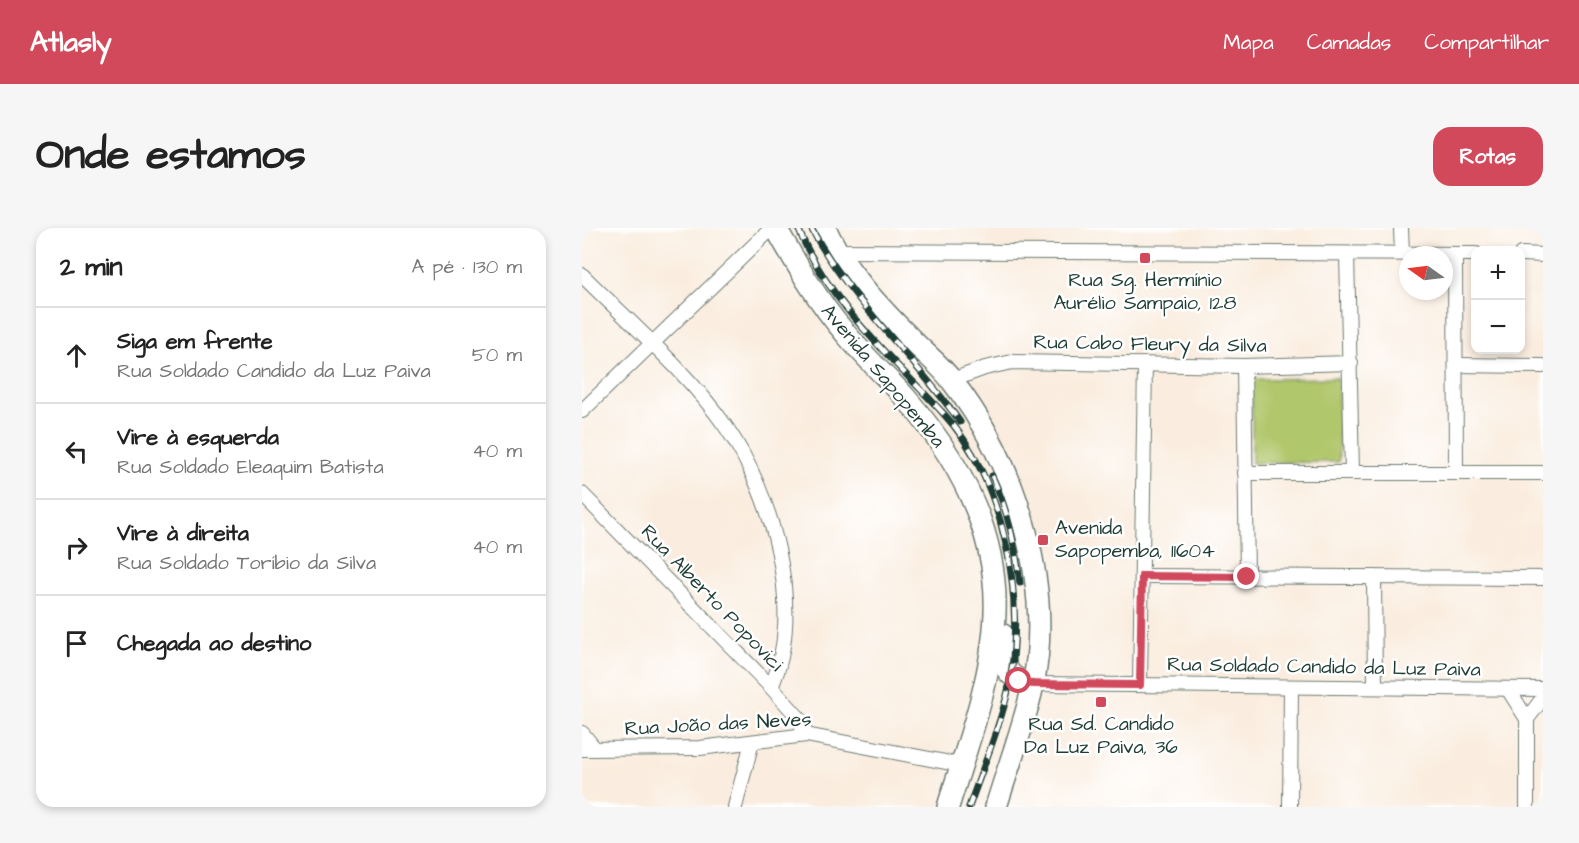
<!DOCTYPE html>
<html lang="pt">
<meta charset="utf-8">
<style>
:root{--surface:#fff;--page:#f6f6f6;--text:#222;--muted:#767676;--line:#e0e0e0;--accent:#d1495b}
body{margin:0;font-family:"Architects Daughter",sans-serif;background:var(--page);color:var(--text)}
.controls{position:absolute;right:18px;top:18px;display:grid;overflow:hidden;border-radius:12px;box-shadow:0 3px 9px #0003}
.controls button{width:54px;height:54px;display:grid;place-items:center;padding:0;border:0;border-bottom:2px solid var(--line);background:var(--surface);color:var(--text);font:30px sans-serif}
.compass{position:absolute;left:817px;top:18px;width:54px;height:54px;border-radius:50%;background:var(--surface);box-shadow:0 3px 9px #0003;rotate:284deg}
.stop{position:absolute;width:18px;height:18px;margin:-14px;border:4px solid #d1495b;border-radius:50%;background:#fff}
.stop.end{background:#d1495b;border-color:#fff;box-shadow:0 2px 6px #0008}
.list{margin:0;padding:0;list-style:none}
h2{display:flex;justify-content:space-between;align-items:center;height:78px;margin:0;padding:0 24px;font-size:26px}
h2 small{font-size:20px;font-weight:400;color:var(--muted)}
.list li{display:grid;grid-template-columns:39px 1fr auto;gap:18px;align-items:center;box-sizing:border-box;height:96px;padding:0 24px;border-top:2px solid var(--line)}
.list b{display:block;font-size:22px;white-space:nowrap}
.list p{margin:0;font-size:20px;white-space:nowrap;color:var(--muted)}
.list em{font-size:20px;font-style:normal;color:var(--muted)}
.icon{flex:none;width:33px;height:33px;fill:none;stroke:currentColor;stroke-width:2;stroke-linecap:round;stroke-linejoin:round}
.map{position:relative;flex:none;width:961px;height:579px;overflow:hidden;border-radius:18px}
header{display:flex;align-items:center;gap:36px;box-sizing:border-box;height:84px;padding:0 30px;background:var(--accent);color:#fff}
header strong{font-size:28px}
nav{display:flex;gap:33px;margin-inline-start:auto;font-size:21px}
.intro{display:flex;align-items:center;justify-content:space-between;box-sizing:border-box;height:144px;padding:0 36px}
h1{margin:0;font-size:42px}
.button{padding:15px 27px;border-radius:18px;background:var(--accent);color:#fff;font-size:21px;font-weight:700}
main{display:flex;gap:36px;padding:0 36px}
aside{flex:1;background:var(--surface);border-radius:18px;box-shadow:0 3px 9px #0003}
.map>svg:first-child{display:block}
</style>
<header>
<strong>Atlasly</strong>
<nav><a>Mapa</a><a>Camadas</a><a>Compartilhar</a></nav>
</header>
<div class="intro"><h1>Onde estamos</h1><a class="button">Rotas</a></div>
<main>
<aside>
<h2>2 min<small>A pé · 130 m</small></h2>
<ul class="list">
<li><svg class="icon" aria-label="ahead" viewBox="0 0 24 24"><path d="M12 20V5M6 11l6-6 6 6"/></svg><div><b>Siga em frente</b><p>Rua Soldado Candido da Luz Paiva</p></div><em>50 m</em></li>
<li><svg class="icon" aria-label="left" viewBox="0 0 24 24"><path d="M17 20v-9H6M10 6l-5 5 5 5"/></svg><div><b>Vire à esquerda</b><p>Rua Soldado Eleaquim Batista</p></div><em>40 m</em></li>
<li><svg class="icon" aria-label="right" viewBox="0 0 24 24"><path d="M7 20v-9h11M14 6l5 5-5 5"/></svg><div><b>Vire à direita</b><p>Rua Soldado Toríbio da Silva</p></div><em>40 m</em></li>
<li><svg class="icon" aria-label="arrive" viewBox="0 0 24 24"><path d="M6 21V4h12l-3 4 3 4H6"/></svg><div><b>Chegada ao destino</b></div></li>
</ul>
</aside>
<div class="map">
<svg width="961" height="579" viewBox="0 0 961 579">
<rect width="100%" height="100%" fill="#fff"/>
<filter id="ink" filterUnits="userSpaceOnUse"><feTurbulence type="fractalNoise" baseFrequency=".0167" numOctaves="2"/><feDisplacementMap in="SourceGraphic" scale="12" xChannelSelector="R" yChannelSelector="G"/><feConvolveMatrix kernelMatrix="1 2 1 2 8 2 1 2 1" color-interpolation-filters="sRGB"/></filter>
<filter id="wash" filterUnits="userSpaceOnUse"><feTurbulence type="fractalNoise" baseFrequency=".008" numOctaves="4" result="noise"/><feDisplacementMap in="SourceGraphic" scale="24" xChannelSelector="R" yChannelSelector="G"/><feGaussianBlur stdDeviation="1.35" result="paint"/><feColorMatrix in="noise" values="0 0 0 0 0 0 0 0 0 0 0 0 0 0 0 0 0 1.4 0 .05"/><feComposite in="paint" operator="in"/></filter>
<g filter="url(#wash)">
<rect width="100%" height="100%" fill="#faeddf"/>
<path fill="#b1c76c" stroke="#688250" stroke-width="1.5" d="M756 150 757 234 670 235V151Z"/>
</g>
<g filter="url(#ink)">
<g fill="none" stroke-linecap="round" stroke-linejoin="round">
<defs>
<g id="street">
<path d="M819 0 820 25"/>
<path d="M254 23 894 26"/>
<path d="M765 26 770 244"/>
<path d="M873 26 874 244"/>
<path d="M939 26 961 27"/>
<path d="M0 47C48 95 106 144 144 199 190 265 224 383 189 459"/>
<path d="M874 137 961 138"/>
<path d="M662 138 665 349"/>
<path d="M370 152 403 140 430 134 662 138 769 135"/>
<path d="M0 183 190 0"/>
<path d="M663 245H961"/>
<path d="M0 266 189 459 217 490 224 507"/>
<path d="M560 348 961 350"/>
<path d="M792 349 793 459"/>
<path d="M451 456 961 461"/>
<path d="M558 457 563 136"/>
<path d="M926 461 945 491"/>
<path d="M0 505 13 521"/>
<path d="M0 521 118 520 224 507 379 537"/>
<path d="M153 579 170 514"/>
<path d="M708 579 709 459"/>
<path d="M945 579V491L961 470"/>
</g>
<g id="primary">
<path d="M194 0C215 37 236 74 264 106 282 128 303 148 323 169 376 230 416 302 413 385 411 449 385 518 366 579"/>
<path d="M243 0C263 43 295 77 329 111 342 125 359 137 370 153 433 233 472 356 451 457 442 498 426 539 414 579"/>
<path d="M421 407C421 435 420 450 451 456"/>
</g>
</defs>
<use href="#street" stroke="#6c7b70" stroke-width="16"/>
<use href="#primary" stroke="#6c7b70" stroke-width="24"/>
<use href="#street" stroke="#fff" stroke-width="14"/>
<use href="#primary" stroke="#fff" stroke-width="21"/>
<defs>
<g id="rail">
<path d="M216 0C245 73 308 128 361 185 423 251 445 375 426 463 417 502 400 541 387 579"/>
<path d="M229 0C268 73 331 127 378 194"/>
<path d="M410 248C426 282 433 317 438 355"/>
</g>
</defs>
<use href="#rail" stroke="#1f3d34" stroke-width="7"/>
<use href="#rail" stroke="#fff" stroke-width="4.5" stroke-dasharray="14" stroke-linecap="butt"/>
</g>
</g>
<g fill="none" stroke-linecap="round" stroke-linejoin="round" filter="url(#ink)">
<path stroke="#d1495b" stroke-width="8" d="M437 453 451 456 558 457 560 348 665 349"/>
</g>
<g fill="#d1495b" stroke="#fff" stroke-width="2">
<rect x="557" y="24" width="12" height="12" rx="3"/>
<rect x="455" y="306" width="12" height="12" rx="3"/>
<rect x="513" y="468" width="12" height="12" rx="3"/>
</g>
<g text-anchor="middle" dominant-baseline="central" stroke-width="5" stroke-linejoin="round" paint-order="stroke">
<g font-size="20" fill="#1f3d34" stroke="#fff">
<text x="563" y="52">Rua Sg. Hermínio<tspan x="563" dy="23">Aurélio Sampaio, 128</tspan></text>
<text x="473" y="300" text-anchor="start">Avenida<tspan x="473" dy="23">Sapopemba, 11604</tspan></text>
<text x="519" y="496">Rua Sd. Candido<tspan x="519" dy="23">Da Luz Paiva, 36</tspan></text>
</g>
<g font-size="20" fill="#1f3d34" stroke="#fff">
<text transform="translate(568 116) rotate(1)">Rua Cabo Fleury da Silva</text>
<text transform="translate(301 148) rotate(50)">Avenida Sapopemba</text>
<text transform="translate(130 370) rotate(46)">Rua Alberto Popovici</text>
<text transform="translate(742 439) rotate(1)">Rua Soldado Candido da Luz Paiva</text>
<text transform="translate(136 496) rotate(-3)">Rua João das Neves</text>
</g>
</g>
</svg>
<div class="controls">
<button>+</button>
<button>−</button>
</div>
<svg class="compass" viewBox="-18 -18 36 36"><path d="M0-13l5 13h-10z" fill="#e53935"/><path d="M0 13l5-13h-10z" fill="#767676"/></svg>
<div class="stop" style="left:437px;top:453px"></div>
<div class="stop end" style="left:665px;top:349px"></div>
</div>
</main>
